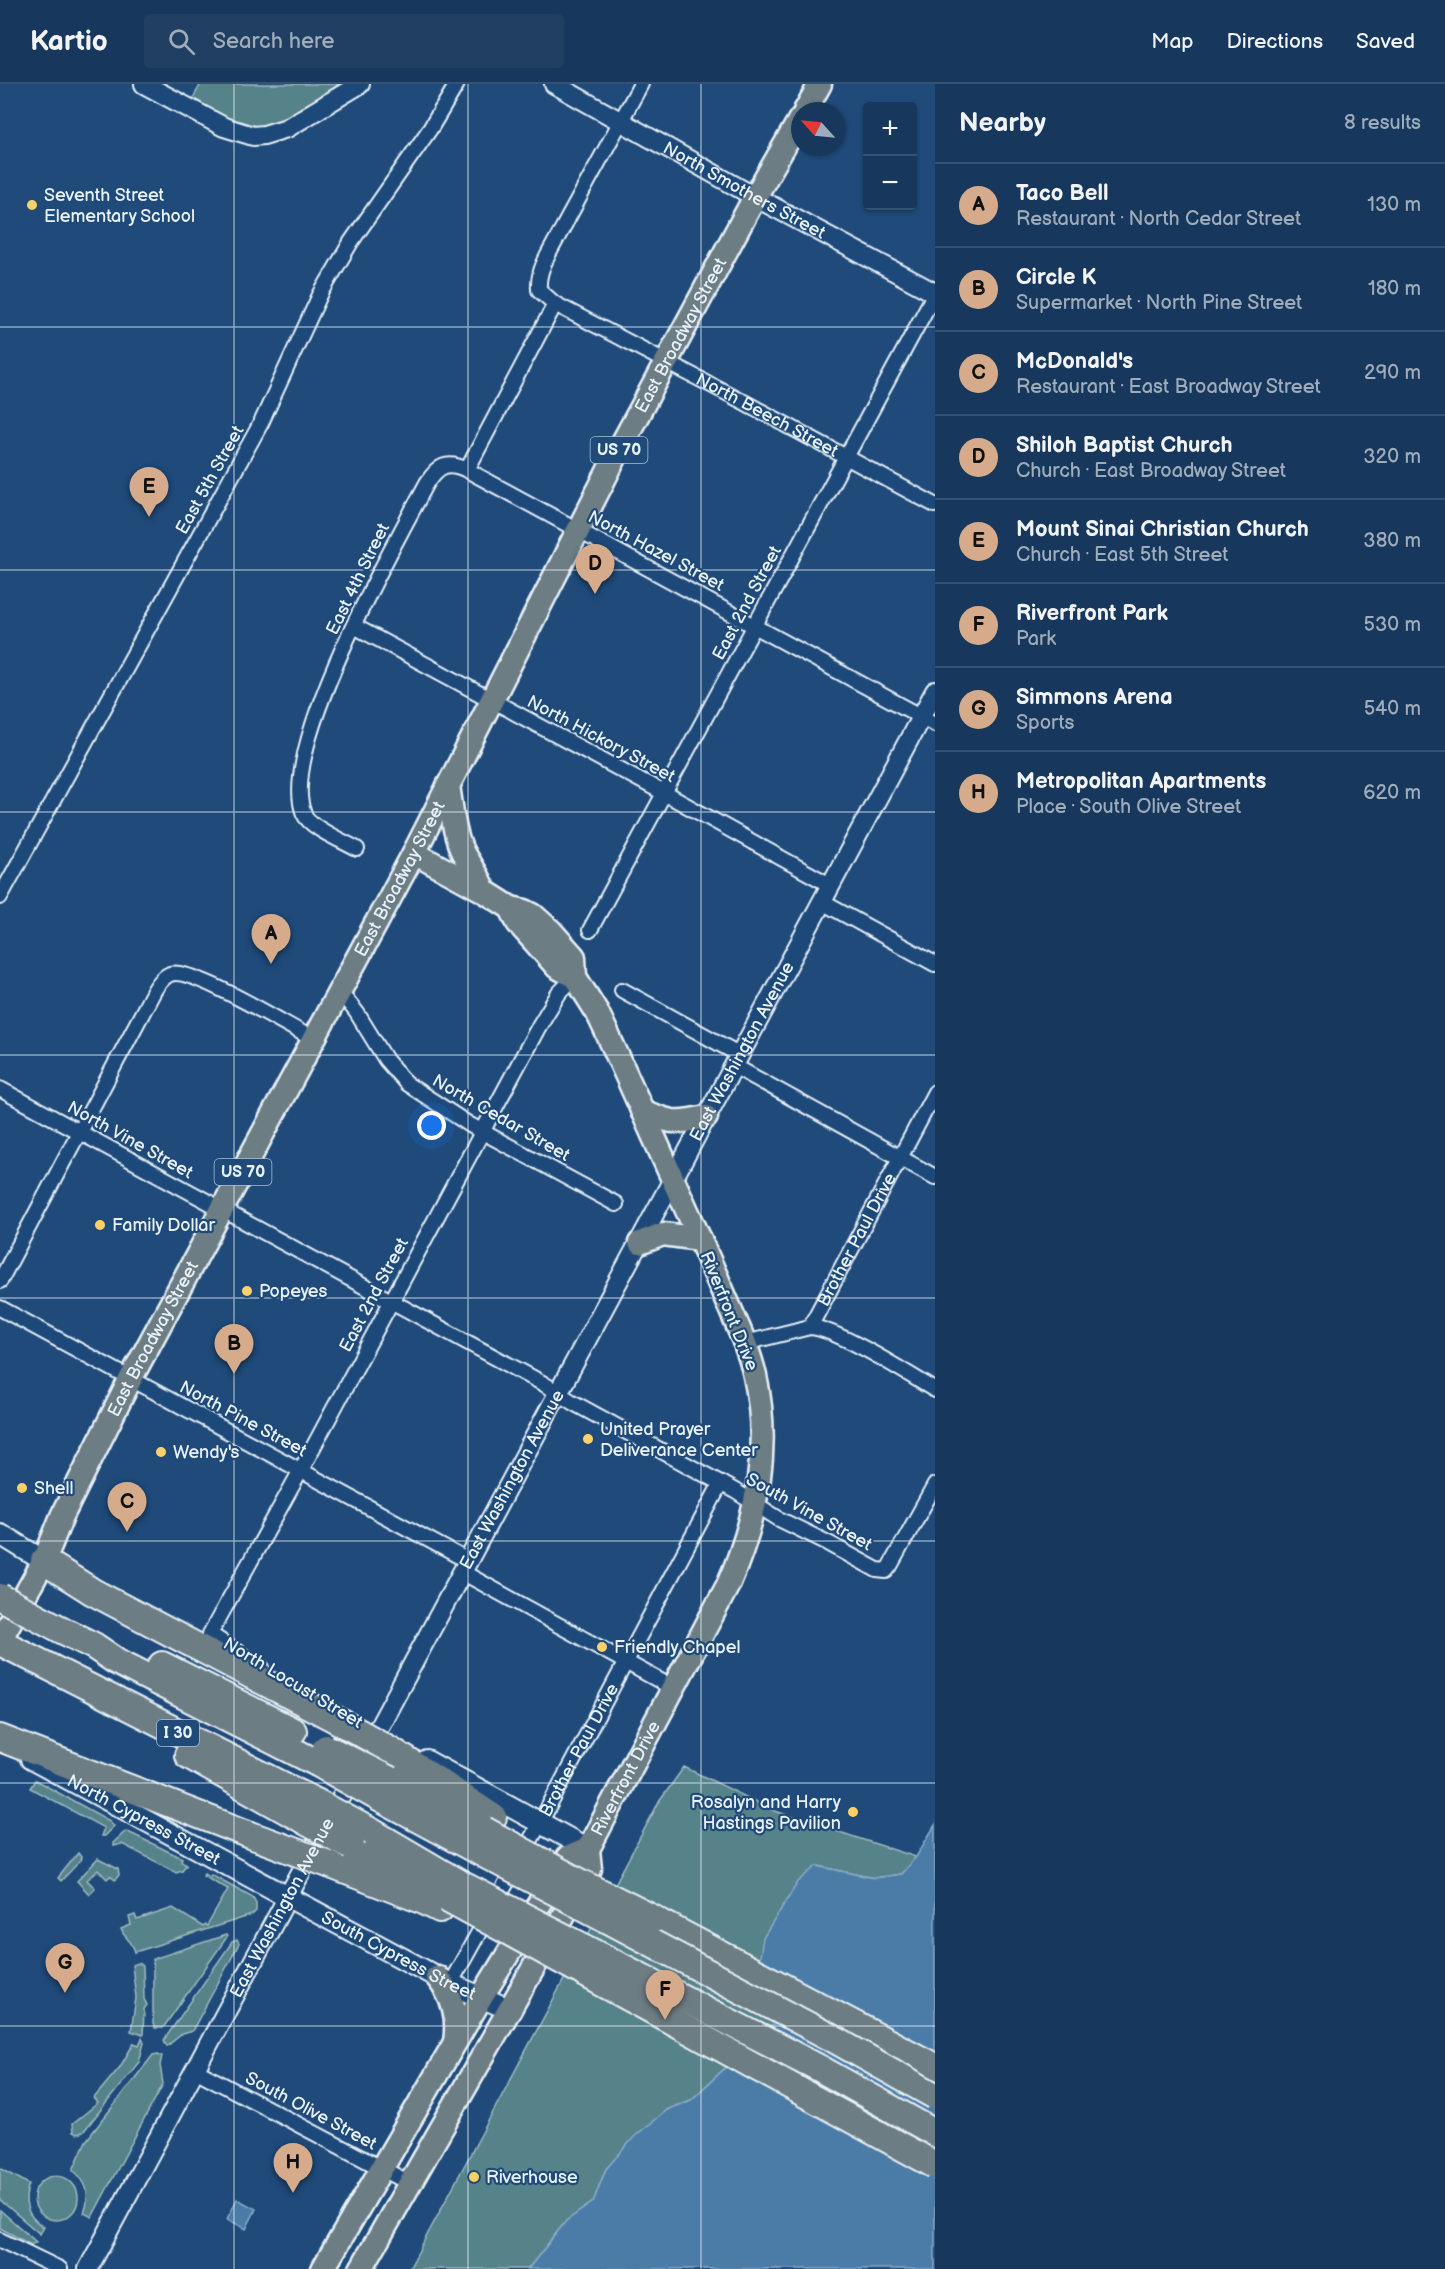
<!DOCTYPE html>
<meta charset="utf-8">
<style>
:root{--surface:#17385c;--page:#203f62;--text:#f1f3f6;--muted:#9eacbb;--line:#365272;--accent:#d6ab8b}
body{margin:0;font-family:"Balsamiq Sans",sans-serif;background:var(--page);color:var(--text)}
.controls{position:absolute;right:18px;top:18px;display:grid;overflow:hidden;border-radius:6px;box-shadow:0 2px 4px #0004}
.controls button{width:54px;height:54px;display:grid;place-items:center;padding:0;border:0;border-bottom:2px solid var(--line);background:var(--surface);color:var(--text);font:30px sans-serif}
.compass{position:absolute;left:791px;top:18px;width:54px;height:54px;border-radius:50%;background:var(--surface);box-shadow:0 2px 4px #0004;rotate:297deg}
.you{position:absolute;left:432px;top:1042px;width:21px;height:21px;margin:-15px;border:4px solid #fff;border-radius:50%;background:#1a73e8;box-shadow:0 0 0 9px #1a73e833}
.badge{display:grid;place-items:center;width:39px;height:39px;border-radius:50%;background:var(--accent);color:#111;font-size:20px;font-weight:700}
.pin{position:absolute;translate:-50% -50px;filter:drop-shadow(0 2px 3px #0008)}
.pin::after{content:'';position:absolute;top:32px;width:21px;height:18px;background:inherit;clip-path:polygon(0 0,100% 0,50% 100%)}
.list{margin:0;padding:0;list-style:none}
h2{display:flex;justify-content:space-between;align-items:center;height:78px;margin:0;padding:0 24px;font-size:26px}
h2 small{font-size:20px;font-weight:400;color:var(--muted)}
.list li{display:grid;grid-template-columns:39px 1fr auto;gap:18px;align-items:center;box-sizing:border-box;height:84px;padding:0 24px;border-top:2px solid var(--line)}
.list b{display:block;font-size:22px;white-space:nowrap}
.list p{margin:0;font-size:20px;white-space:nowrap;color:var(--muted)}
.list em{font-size:20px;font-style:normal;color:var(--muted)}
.icon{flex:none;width:33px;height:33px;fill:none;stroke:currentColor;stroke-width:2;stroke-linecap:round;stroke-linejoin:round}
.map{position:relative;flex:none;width:935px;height:2185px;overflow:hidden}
header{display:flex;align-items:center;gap:36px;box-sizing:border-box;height:84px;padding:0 30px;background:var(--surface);border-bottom:2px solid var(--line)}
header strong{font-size:28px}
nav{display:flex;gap:33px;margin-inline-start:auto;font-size:21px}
.search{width:420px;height:54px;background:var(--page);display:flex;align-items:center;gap:15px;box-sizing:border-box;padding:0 21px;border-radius:6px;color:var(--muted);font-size:22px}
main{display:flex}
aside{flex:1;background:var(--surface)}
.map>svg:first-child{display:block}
</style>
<header>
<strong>Kartio</strong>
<div class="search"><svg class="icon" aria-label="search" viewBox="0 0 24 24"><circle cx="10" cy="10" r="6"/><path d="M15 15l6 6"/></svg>Search here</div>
<nav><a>Map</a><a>Directions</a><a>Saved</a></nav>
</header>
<main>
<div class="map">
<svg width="935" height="2185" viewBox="0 0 935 2185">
<rect width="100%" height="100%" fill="#1f4a7a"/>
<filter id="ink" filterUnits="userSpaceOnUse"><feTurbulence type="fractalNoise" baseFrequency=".0167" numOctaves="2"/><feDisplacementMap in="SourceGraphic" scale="12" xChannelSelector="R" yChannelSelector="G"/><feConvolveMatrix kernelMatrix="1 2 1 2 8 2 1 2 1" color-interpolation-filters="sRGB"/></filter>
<g filter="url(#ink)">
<g fill="#57828a" stroke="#a0bac1" stroke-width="1.5">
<path d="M201 0H340C312 17 269 55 234 39 220 32 206 22 193 14Z"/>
<path d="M684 1683 775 1727 916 1773 901 1790 874 1794 818 1782 817 1906 807 1929 769 1943 691 2016 666 2026 606 2085 593 2118 566 2137 528 2185H409L659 1718Z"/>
<path d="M35 1696 110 1737 114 1742 104 1752H101L104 1744 30 1704Z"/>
<path d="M126 1747 182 1774 181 1777 187 1780 182 1786 176 1788 122 1760 113 1762V1759Z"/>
<path d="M78 1769 81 1773 80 1777 61 1797 58 1794Z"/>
<path d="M98 1775 118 1785 119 1791 115 1796 110 1792 107 1795 98 1786 87 1796 95 1804 89 1810 77 1797Z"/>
<path d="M204 1789 210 1792 211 1790 253 1813 256 1819V1827L252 1831 135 1868C131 1854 124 1855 121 1845L131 1841 129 1833 135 1831 137 1836 173 1824 203 1843 205 1841 207 1842 228 1805 203 1791Z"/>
<path d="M226 1851 227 1853 163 1944H155L153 1940V1875Z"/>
<path d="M237 1856 239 1860 192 1947 182 1950 167 1962 164 1956 232 1858Z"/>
<path d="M139 1879 143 1882 144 1915 147 1921 144 1925 143 1951 131 1947 136 1914 132 1881Z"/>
<path d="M142 1954 144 1959 139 1978 83 2048 77 2050 73 2048 72 2040 98 2019 94 2014 120 1983 134 1959 139 1961Z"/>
<path d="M158 1970 162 1972 160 1981 163 2000 92 2133 84 2129C91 2111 87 2098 73 2086L86 2057 153 1971Z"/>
<path d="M0 2084 29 2100C22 2119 27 2133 44 2143L40 2150 0 2116Z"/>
<circle cx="56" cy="2114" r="22"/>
<path d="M0 2126 36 2158 31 2161 0 2144Z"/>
</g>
<g fill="#4b7ca8" stroke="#8aabc8" stroke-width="1.5">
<path d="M935 1741V2185H528L566 2137 593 2118 606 2085 634 2053 666 2026 691 2016 769 1943 807 1929 816 1915 817 1906 758 1885 763 1854 798 1798 817 1782 874 1794 901 1790 916 1773Z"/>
<path d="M237 2115 256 2125 246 2145 227 2135Z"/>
</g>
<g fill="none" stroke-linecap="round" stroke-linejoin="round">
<defs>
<g id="minor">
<path id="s1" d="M641 0 548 171C542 183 538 192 539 206L555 220 742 317 935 421"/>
<path d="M467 386 555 220"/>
<path d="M354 542 664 709 830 801"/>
<path d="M357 765C343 757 310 744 304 730 277 667 394 461 427 399 438 382 447 376 467 386L935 640"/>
<path d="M0 813 261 339 320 211 351 158 430 45 457 0"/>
<path d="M822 818 935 880"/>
<path d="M590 846 935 209"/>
<path d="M339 906 357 929 386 976 407 1000 470 1041 616 1120"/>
<path d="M622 906 740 971"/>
<path d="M734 982 935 1093"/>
<path d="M0 1005 544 1300 572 1318 735 1407 779 1435 828 1459 877 1486 886 1487 890 1482 935 1401"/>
<path d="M0 1197 145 924C151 913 158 895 170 890 191 882 288 942 313 955"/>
<path d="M0 1224 468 1477"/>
<path d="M810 1243C838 1245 908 1290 935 1306"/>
<path id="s2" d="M745 1259 810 1243 935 1008"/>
<path d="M462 1488 673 1604"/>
<path d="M262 1584 210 1550 301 1386 539 942 559 909 575 893"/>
<path id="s3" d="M450 1900 540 1739 721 1399"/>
<path d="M195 1986 411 2100"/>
<path d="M0 2156 60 2185"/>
</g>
<g id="tertiary">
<path d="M144 0 224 43 253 52 264 51 287 44 360 0"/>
<path id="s4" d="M554 0 755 113 935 209"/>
<path id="s5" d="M88 2185 935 607"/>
</g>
<g id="secondary">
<path d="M0 1450 44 1477"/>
<path id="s6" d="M31 1675 450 1900 511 1926"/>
<path d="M427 1677 588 1765"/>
</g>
<g id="primary">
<path d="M805 27 820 0"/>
<path d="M448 702C452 724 453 749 463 769 470 782 479 793 484 807"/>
<path d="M414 769 484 807 511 824 525 827 533 831 551 847 574 873 575 893"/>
<path d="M642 1027C671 1039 676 1040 706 1033"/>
<path d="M640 1159 663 1150 700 1155"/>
<path id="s7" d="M0 1556 44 1477 62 1432 131 1294 414 769 622 360 755 113 800 35"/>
<path d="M437 1893C453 1913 459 1932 455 1958"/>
<path d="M323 2185 481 1914 567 1774 588 1765"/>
<path id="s8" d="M361 2185 590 1785 588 1765 728 1501C757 1435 771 1364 755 1292 749 1265 737 1241 726 1215 711 1180 696 1146 680 1111 652 1050 626 988 597 928L575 893 557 883 518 839 511 824"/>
</g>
<g id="motorway">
<path d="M44 1477 93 1508 335 1635"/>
<path d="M60 1545 94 1562 116 1577 317 1679"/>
<path d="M0 1558 316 1718"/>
<path d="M162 1581 293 1647"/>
<path d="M0 1654 248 1750"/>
<path d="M391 1666 493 1733"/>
<path d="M188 1671 305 1737"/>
<path d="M390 1696 484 1746"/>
<path d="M379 1714 474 1765"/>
<path d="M372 1748 457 1798"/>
<path d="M351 1762 430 1805"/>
<path d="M331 1781 422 1816 440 1825"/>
<path d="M654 1835 935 1983"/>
</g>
</defs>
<use href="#minor" stroke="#e8f1f8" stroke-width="18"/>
<use href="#tertiary" stroke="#e8f1f8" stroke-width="22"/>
<use href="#secondary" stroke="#e8f1f8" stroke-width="24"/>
<use href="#primary" stroke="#e8f1f8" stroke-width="27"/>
<use href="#motorway" stroke="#e8f1f8" stroke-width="30"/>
<use href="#minor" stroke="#1f4a7a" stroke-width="14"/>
<use href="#tertiary" stroke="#1f4a7a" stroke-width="18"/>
<use href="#secondary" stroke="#1f4a7a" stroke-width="20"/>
<use href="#primary" stroke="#6d7d84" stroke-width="22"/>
<use href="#motorway" stroke="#6d7d84" stroke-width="26"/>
<defs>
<g id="motorway-bridge">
<path d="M0 1513 60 1545"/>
<path d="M335 1635 391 1666"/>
<path d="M326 1664 390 1696"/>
<path d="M317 1679 379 1714"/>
<path d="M316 1718 372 1748"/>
<path d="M305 1737 351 1762"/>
<path d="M484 1746 574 1795 654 1835"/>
<path d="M248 1750 331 1781"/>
<path d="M474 1765 830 1953 935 2012"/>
<path d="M457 1798 819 1984 935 2049"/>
<path d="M447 1814 935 2081"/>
</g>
</defs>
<use href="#motorway-bridge" stroke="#e8f1f8" stroke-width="30" stroke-linecap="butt"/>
<use href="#motorway-bridge" stroke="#6d7d84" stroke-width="26"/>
</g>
</g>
<path fill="none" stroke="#e8f1f8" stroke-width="1.5" stroke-opacity="0.55" d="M234 0V2185M468 0V2185M701 0V2185M0 243H935M0 486H935M0 728H935M0 971H935M0 1214H935M0 1457H935M0 1699H935M0 1942H935"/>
<g fill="#ffd166" stroke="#1f4a7a" stroke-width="2">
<circle cx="32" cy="121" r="6"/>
<circle cx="100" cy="1141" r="6"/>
<circle cx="247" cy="1207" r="6"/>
<circle cx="588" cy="1355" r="6"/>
<circle cx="161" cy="1368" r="6"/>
<circle cx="22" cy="1404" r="6"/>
<circle cx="602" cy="1563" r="6"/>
<circle cx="853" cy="1728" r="6"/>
<circle cx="474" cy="2093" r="6"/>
</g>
<g text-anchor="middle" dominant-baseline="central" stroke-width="4.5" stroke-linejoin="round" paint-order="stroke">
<g fill="#1f4a7a" stroke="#acbfd2" stroke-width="1.5">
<rect x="590.5" y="353" width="57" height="26" rx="4.5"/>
<rect x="214.5" y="1075" width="57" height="26" rx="4.5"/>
<rect x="157" y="1636" width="42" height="26" rx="4.5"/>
</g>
<g font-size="16" font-weight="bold" fill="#e8f1f8">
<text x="619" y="366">US 70</text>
<text x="243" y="1088">US 70</text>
<text x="178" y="1649">I 30</text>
</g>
<g font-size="18" fill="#e8f1f8" stroke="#1f4a7a">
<text stroke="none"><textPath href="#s4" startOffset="218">North Smothers Street</textPath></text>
<text stroke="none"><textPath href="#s7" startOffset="1472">East Broadway Street</textPath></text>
<text stroke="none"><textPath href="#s1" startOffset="492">North Beech Street</textPath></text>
<text transform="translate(210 396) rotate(-61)">East 5th Street</text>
<text transform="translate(656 467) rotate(28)">North Hazel Street</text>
<text transform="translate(358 495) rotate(-64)">East 4th Street</text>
<text transform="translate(747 519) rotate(-62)">East 2nd Street</text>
<text transform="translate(601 655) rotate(28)">North Hickory Street</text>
<text stroke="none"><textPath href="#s7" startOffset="860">East Broadway Street</textPath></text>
<text stroke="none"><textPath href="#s5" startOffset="1382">East Washington Avenue</textPath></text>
<text transform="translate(501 1034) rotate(30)">North Cedar Street</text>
<text transform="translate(130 1056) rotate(29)">North Vine Street</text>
<text stroke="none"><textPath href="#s2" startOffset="166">Brother Paul Drive</textPath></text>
<text transform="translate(374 1211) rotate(-62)">East 2nd Street</text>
<text transform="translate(729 1227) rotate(68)">Riverfront Drive</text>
<text stroke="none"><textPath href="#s7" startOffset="338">East Broadway Street</textPath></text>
<text transform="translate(243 1335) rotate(28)">North Pine Street</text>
<text stroke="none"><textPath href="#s5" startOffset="896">East Washington Avenue</textPath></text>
<text transform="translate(809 1428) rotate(29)">South Vine Street</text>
<text transform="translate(293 1599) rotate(31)">North Locust Street</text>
<text stroke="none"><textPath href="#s3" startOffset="267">Brother Paul Drive</textPath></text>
<text stroke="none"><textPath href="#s8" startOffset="561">Riverfront Drive</textPath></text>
<text stroke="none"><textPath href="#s6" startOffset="128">North Cypress Street</textPath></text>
<text stroke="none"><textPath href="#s5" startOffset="410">East Washington Avenue</textPath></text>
<text stroke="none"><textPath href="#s6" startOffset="417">South Cypress Street</textPath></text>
<text transform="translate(311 2027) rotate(28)">South Olive Street</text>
</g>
<g font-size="18" fill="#e8f1f8" stroke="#1f4a7a" text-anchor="start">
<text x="44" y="111">Seventh Street<tspan x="44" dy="21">Elementary School</tspan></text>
<text x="112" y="1141">Family Dollar</text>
<text x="259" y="1207">Popeyes</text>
<text x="600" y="1345">United Prayer<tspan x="600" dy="21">Deliverance Center</tspan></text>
<text x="173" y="1368">Wendy's</text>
<text x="34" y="1404">Shell</text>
<text x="614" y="1563">Friendly Chapel</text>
<text x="841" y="1718" text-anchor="end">Rosalyn and Harry<tspan x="841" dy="21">Hastings Pavilion</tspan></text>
<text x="486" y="2093">Riverhouse</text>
</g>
</g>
</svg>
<div class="controls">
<button>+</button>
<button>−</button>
</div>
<svg class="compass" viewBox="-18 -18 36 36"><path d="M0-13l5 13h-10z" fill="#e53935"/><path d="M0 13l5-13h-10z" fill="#9eacbb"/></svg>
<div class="you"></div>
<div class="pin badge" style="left:271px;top:880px">A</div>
<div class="pin badge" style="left:234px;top:1290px">B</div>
<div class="pin badge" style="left:127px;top:1448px">C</div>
<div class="pin badge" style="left:595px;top:510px">D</div>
<div class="pin badge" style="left:149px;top:433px">E</div>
<div class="pin badge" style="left:665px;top:1936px">F</div>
<div class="pin badge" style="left:65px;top:1909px">G</div>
<div class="pin badge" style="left:293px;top:2109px">H</div>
</div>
<aside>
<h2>Nearby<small>8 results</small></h2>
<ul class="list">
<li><span class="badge">A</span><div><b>Taco Bell</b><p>Restaurant · North Cedar Street</p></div><em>130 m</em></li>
<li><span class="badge">B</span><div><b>Circle K</b><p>Supermarket · North Pine Street</p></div><em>180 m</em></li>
<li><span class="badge">C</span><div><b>McDonald's</b><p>Restaurant · East Broadway Street</p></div><em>290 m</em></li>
<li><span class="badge">D</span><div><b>Shiloh Baptist Church</b><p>Church · East Broadway Street</p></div><em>320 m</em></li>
<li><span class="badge">E</span><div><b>Mount Sinai Christian Church</b><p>Church · East 5th Street</p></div><em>380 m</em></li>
<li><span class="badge">F</span><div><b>Riverfront Park</b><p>Park</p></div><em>530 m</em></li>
<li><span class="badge">G</span><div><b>Simmons Arena</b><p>Sports</p></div><em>540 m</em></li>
<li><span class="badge">H</span><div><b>Metropolitan Apartments</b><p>Place · South Olive Street</p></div><em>620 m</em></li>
</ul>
</aside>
</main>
